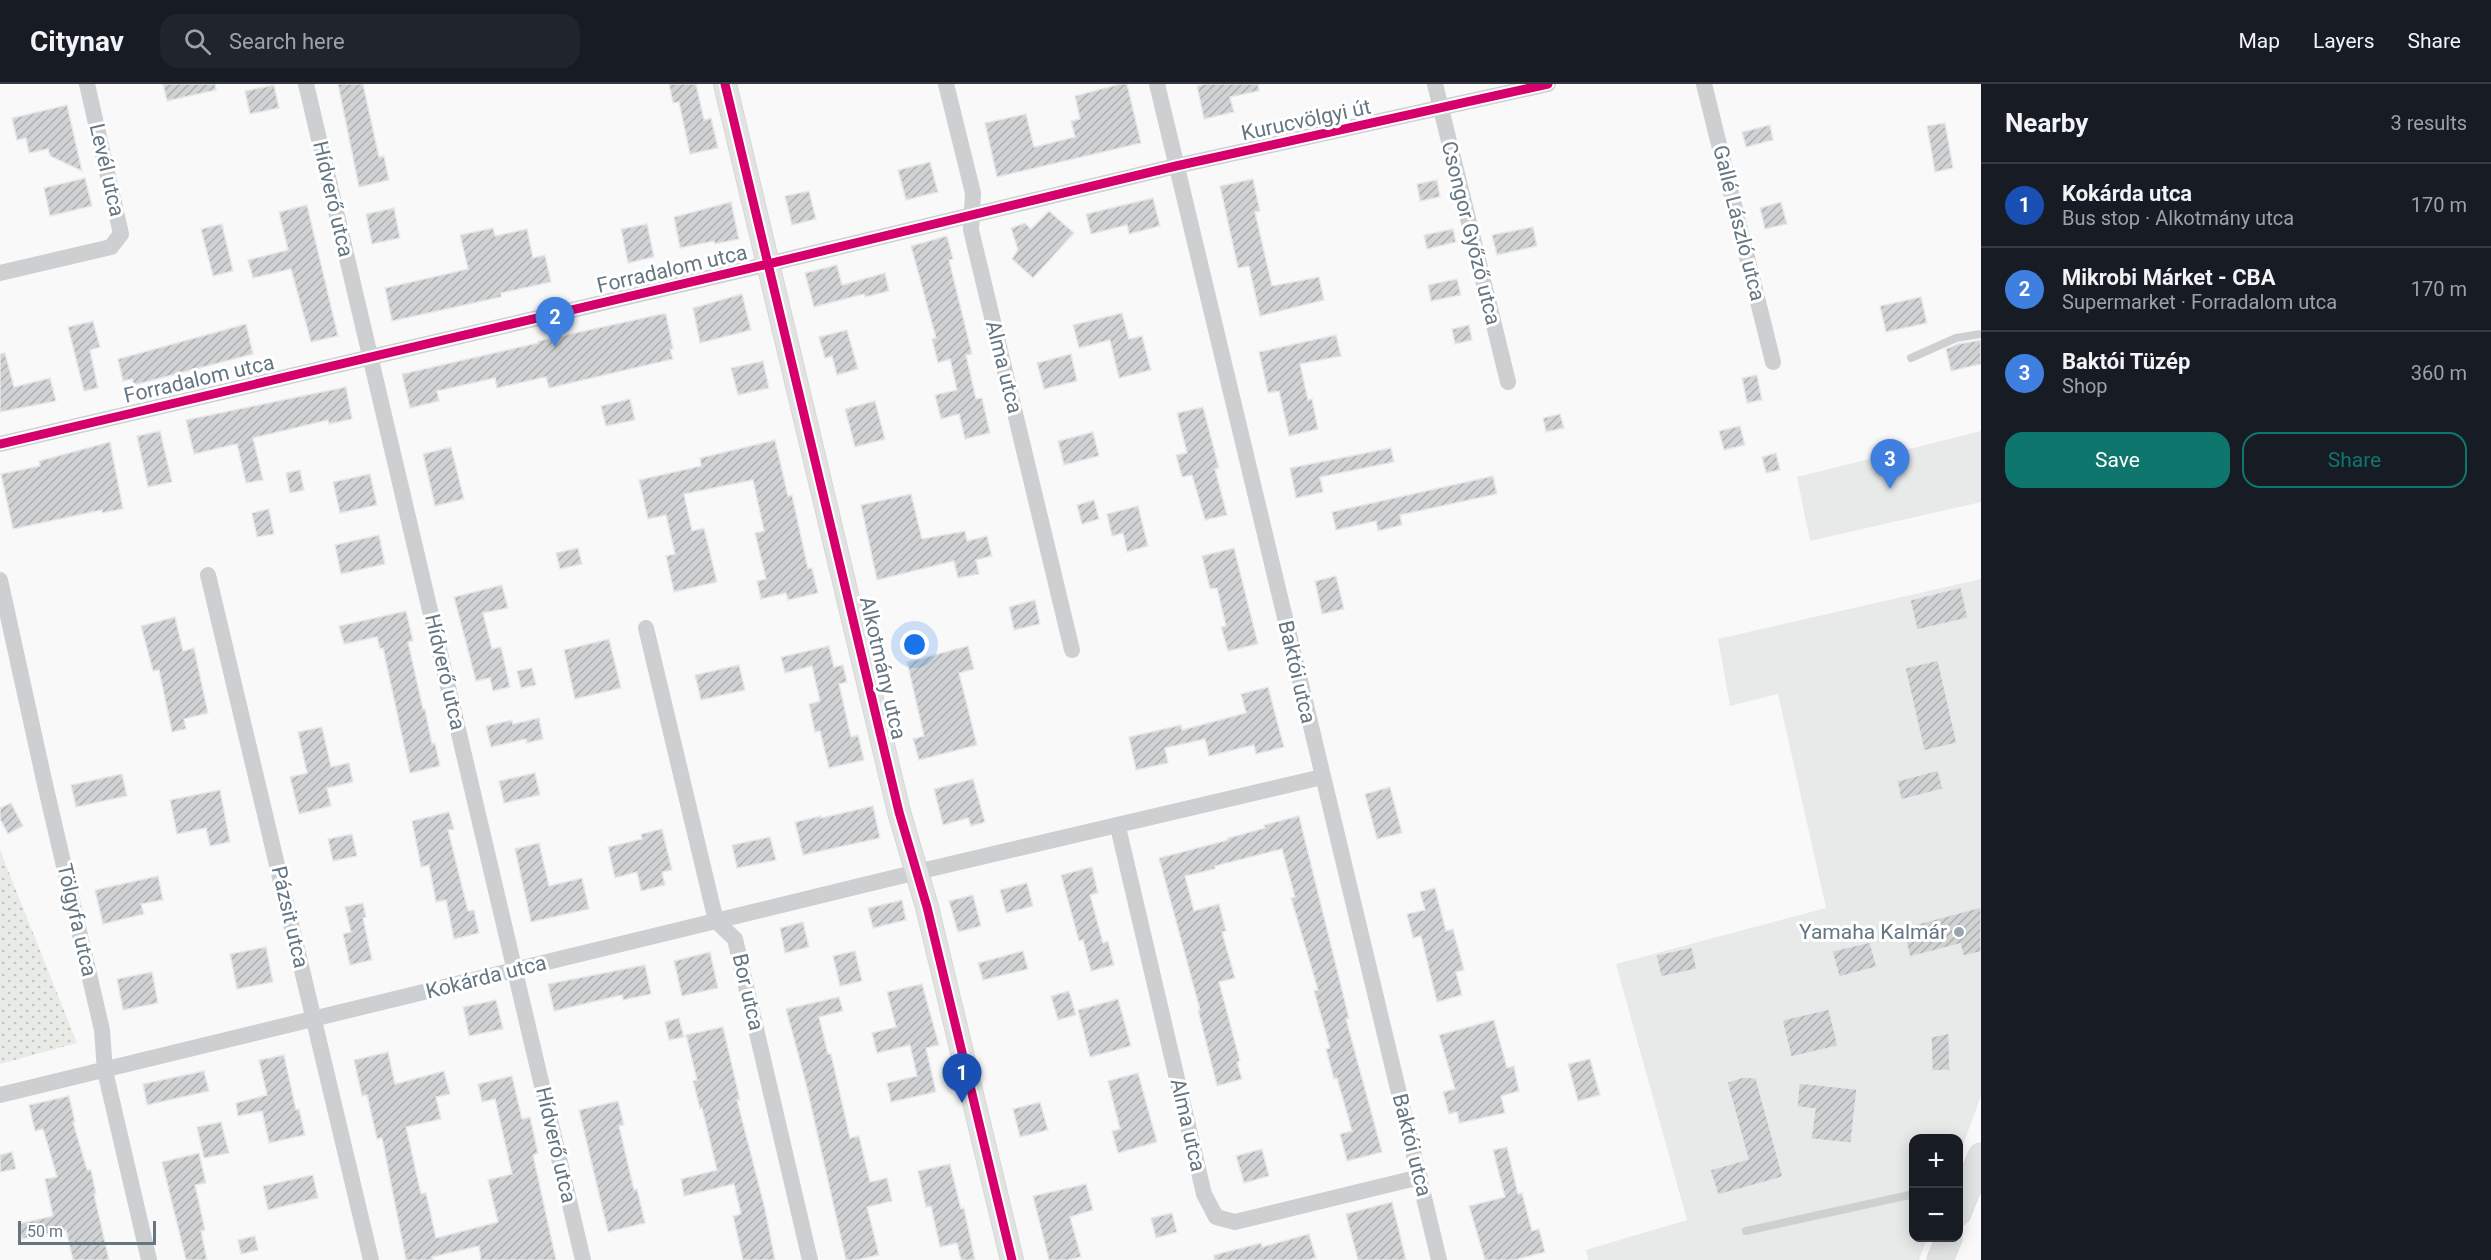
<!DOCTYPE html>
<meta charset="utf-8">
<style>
:root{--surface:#171b24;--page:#20242c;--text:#f1f3f6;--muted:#9ea1a6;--line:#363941;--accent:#0f766e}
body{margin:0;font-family:Roboto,sans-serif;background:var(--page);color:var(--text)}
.controls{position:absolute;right:18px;bottom:18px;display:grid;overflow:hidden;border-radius:12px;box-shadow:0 3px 15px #0003}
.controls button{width:54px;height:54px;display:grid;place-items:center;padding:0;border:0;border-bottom:2px solid var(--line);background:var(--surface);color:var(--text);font:30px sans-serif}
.scale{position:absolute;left:18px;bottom:15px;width:138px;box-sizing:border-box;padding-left:6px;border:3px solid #657683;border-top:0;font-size:16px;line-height:21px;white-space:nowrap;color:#657683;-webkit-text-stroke:4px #fff;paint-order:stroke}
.you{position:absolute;left:915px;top:561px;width:21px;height:21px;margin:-15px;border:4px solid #fff;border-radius:50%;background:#1a73e8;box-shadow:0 0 0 9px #1a73e833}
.badge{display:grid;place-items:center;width:39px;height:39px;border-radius:50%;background:var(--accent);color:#fff;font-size:20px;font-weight:700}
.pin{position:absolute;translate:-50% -50px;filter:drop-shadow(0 2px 3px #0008)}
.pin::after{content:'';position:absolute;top:32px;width:21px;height:18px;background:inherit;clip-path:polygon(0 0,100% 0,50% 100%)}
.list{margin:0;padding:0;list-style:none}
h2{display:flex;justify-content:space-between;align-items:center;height:78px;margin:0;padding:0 24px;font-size:26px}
h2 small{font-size:20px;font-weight:400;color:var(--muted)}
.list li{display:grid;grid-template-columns:39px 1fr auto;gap:18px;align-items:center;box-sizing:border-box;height:84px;padding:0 24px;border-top:2px solid var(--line)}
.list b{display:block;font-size:22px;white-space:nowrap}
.list p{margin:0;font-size:20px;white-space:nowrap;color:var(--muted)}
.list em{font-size:20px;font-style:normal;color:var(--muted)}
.actions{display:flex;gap:12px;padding:18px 24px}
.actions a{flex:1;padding:14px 0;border:2px solid var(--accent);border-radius:18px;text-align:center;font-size:21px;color:var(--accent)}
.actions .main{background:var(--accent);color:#fff}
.icon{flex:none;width:33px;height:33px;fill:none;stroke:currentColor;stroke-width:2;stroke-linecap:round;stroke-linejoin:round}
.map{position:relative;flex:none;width:1981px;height:1176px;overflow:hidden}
header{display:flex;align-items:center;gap:36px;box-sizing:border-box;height:84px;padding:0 30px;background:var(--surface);border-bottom:2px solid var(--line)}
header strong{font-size:28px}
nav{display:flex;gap:33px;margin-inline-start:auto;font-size:21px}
.search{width:420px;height:54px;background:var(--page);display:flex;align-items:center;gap:15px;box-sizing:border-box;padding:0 21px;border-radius:18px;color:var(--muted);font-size:22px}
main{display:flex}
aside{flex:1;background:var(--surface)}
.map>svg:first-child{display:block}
</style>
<header>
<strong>Citynav</strong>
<div class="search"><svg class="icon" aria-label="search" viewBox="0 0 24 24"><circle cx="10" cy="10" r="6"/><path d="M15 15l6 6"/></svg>Search here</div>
<nav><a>Map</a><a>Layers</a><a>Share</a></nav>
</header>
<main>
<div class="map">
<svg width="1981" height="1176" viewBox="0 0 1981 1176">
<defs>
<pattern id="grass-dots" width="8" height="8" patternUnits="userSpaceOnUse" patternTransform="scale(1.5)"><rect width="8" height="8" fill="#e8ebe6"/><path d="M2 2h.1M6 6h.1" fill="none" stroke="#c0c3c0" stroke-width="1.8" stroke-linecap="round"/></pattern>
<pattern id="building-hatch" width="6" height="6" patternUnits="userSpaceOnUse" patternTransform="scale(1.5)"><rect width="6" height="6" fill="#d0d2d3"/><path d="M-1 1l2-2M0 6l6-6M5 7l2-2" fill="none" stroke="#acafb1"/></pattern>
</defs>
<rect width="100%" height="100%" fill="#f9f9f9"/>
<g fill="#e8e9e9">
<path d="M1981 347V418L1810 457 1797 393Z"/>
<path d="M1981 495V1012L1959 1072 1958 1054H1914V1154H1927L1919 1176H1588L1586 1166 1687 1136 1616 880 1826 824 1778 610 1730 622 1718 555Z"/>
</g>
<path fill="url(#grass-dots)" d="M0 766 77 959 0 980Z"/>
<g fill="url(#building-hatch)" stroke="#e8e8e8" stroke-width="1.5">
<path d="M163 0H215L216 6 167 17Z"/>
<path d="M338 0H363L379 73 384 72 389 96 359 103Z"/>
<path d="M669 0H696L704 36 711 34 718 64 690 70 679 18 673 19Z"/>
<path d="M1120 0H1127L1141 59 997 93 985 39 1026 30 1034 63 1075 53 1071 37 1080 35 1075 12Z"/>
<path d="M1205 0H1258L1259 7 1230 13 1234 28 1204 35 1197 2Z"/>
<path d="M274 1 279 24 250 30 245 7Z"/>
<path d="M67 21 82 87 50 72 48 65 29 69 26 54 17 56 12 34Z"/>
<path d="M1945 39 1953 84 1935 88 1927 42Z"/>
<path d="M1770 41 1773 56 1746 63 1742 48Z"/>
<path d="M930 78 938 108 906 116 898 86Z"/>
<path d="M85 94 92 122 50 132 44 104Z"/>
<path d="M1253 95 1260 127 1255 128 1272 202 1319 193 1324 216 1260 232 1249 182 1238 184 1220 102Z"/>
<path d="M1437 96 1440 113 1420 117 1417 100Z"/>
<path d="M809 107 816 135 792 141 785 112Z"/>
<path d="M1153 114 1160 142 1129 150 1127 141 1091 150 1086 130Z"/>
<path d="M731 118 739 155 715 160 714 157 680 164 674 133Z"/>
<path d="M1781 118 1787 140 1765 145 1760 124Z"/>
<path d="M307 121 338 252 311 258 291 185 253 194 248 176 288 166 279 128Z"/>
<path d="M394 124 400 154 372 160 366 130Z"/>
<path d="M1049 127 1074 149 1033 194 1012 175 1018 166 1011 144 1025 139 1031 145Z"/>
<path d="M222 140 233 187 213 192 201 145Z"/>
<path d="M647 140 654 173 628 179 621 145Z"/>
<path d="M1533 143 1537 162 1497 171 1492 151Z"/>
<path d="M493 144 495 152 527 145 533 174 545 171 551 198 501 209V213L392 237 385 204 468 185 460 151Z"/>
<path d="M1453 145 1456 158 1427 165 1424 151Z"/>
<path d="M947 152 953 175 949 176 972 270 966 271 976 315 982 314 990 349 965 355 959 330 941 335 935 311 957 306 950 275 938 279 932 255 936 254 911 162Z"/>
<path d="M837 181 842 201 885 189 889 207 865 213 864 210 814 223 805 189Z"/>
<path d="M1457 195 1461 211 1431 217 1428 201Z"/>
<path d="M742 210 751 246 700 259 693 224Z"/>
<path d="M1921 213 1927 239 1886 248 1880 222Z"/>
<path d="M1122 229 1129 255 1142 252 1151 286 1119 294 1110 256 1079 264 1073 241Z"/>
<path d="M662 230H666L673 265H670L673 275 549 304 546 293 497 304 495 294 437 307 439 317 410 324 402 290 538 259V257Z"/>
<path d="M93 237 100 263 90 266 98 304 84 307 68 243Z"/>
<path d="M246 240 253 270 134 301 132 295 123 297 118 275Z"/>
<path d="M1469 241 1472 256 1455 260 1452 245Z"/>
<path d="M847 246 858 285 837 291 832 272 825 274 819 253Z"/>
<path d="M1336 251 1341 272 1300 280 1308 316 1312 315 1318 345 1289 352 1279 307 1268 309 1259 268Z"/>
<path d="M1981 256V280L1951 287 1946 265 1958 260Z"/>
<path d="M5 269 14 303 50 294 56 317 0 328V270Z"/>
<path d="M1071 270 1077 297 1044 305 1037 279Z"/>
<path d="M763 277 769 304 738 311 731 284Z"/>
<path d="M1757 291 1762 316 1747 319 1742 294Z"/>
<path d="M346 303 352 335 329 340 328 336 253 354 263 396 246 399 237 360 194 370 186 336Z"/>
<path d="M630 315 635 336 606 342 601 322Z"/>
<path d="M875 317 885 355 855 363 845 325Z"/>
<path d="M1203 323 1219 384 1215 385 1227 431 1205 436 1192 391 1182 393 1176 371 1187 369 1177 329Z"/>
<path d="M1560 330 1564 344 1546 348 1543 334Z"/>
<path d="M1740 342 1745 361 1724 366 1719 347Z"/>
<path d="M160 347 172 398 148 403 137 352Z"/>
<path d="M1093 348 1099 372 1064 381 1058 357Z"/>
<path d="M775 356 788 412 792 411 808 485 812 484 818 509 788 516 786 509 761 515 757 497 766 495 755 449 764 447 753 396 684 410 692 447 704 444 717 498 674 508 666 472 675 470 666 431 648 435 639 396 701 382 700 374Z"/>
<path d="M110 358 123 425 102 429V426L13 445 1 390 40 382 39 377Z"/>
<path d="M451 363 464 415 435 422 423 370Z"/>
<path d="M1391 364 1394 378 1320 393 1323 408 1296 414 1290 384Z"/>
<path d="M1776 369 1780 386 1766 389 1762 373Z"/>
<path d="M300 386 304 406 290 409 286 389Z"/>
<path d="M370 390 377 421 340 429 333 398Z"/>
<path d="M1493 392 1497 410 1400 431 1402 441 1378 447 1376 437 1336 446 1332 428Z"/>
<path d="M911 410 922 455 965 447 967 457 987 452 992 472 976 476 979 490 958 494 954 477 877 496 861 421Z"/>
<path d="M1094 416 1099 435 1082 440 1077 421Z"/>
<path d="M1138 422 1148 462 1127 468 1123 449 1112 452 1107 430Z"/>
<path d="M269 425 274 450 257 453 252 429Z"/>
<path d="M379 451 385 480 341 490 335 461Z"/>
<path d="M578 464 582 480 560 485 556 469Z"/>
<path d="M1234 464 1258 560 1228 567 1221 543 1226 542 1217 504 1210 505 1202 472Z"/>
<path d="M1336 492 1344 525 1322 530 1315 497Z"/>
<path d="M502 501 508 524 483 529 492 565 501 563 510 603 493 607 490 594 476 597 454 513Z"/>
<path d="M1961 503 1968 534 1917 546 1910 516Z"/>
<path d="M1035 516 1040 540 1014 546 1009 523Z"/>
<path d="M406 527 413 557 408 558 423 625H425L432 660 435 659 440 682 410 689 383 564 380 565 377 553 344 560 339 542Z"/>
<path d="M175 533 183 567 194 564 208 629 184 635 186 645 172 648 159 586 153 587 141 542Z"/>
<path d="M609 555 621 604 575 615 564 566Z"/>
<path d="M829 562 834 583 843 581 847 598 839 600 851 653 858 651 864 676 829 684 820 647 815 648 809 620 820 617 812 582 785 589 781 573Z"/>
<path d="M968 562 974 585 959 589 977 661 919 676 913 655 924 652 907 578Z"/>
<path d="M1938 576 1957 659 1924 667 1905 584Z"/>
<path d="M739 581 745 606 701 616 695 591Z"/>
<path d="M532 584 536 601 521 604 517 587Z"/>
<path d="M1268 603 1284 663 1256 670 1254 661 1209 672 1205 655 1165 664 1168 679 1136 686 1129 653 1181 641 1182 646 1246 629 1241 610Z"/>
<path d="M539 634 543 655 527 659 526 655 491 663 486 642 512 636 513 640Z"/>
<path d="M322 643 331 683 349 679 353 698 327 704 331 722 299 730 290 693 307 689 298 648Z"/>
<path d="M1938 686 1943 705 1901 716 1897 697Z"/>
<path d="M535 689 540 711 504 719 499 697Z"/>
<path d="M122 690 127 712 76 723 71 701Z"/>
<path d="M973 695 985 738 971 742 968 734 943 741 934 705Z"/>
<path d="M1390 703 1402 749 1377 755 1365 710Z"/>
<path d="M220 706 230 758 210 762 206 744 177 750 170 716Z"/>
<path d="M11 719 23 742 8 750 0 735V724Z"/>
<path d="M873 722 880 754 803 771 795 738 821 732V734Z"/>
<path d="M449 728 454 745 448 746 468 827 474 826 479 849 454 855 446 816 436 818 429 781 421 783 412 737Z"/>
<path d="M1299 732 1349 934 1346 935 1382 1068 1347 1077 1340 1050 1352 1047 1337 994 1334 995 1326 965 1330 964 1314 907 1318 906 1291 814 1295 813 1282 765 1215 782V785L1185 792 1194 827 1219 820 1226 847 1222 848 1235 894 1219 898 1240 977 1237 978 1242 995 1217 1002 1198 926H1200L1159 774 1228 756V754L1265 744 1264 741Z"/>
<path d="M662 745 672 786 662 788 665 801 641 807 637 788 615 794 608 763 642 755 641 750Z"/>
<path d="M352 750 357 772 333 777 328 755Z"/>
<path d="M770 753 776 776 737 784 732 761Z"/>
<path d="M539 759 549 802 582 794 589 825 531 838 515 765Z"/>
<path d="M1092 783 1098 809 1090 811 1103 859 1108 857 1114 881 1091 887 1083 856 1079 857 1061 791Z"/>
<path d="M158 792 163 816 141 820 144 830 103 840 95 806Z"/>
<path d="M1027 799 1033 822 1006 829 1000 806Z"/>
<path d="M1435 804 1446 847 1453 845 1464 886 1456 888 1462 911 1437 918 1421 852 1413 854 1407 830 1425 826 1420 808Z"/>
<path d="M973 811 981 842 958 848 949 817Z"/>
<path d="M902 816 906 836 873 844 868 824Z"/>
<path d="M363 819 366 833 363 834 372 876 350 881 343 850 351 848 345 823Z"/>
<path d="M1981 823V868L1963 872 1960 860 1910 873 1902 844Z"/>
<path d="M803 838 809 863 785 869 780 844Z"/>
<path d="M1870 858 1877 883 1839 893 1832 867Z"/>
<path d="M266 863 273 898 237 905 230 870Z"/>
<path d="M1692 863 1697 885 1661 893 1656 871Z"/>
<path d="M855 867 862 897 840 902 833 872Z"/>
<path d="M1023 867 1028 885 983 896 978 879Z"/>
<path d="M710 868 718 904 682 912 674 877Z"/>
<path d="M645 881 651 910 623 916 622 911 554 927 548 900Z"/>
<path d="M152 888 158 919 123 926 117 895Z"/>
<path d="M922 900 939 961 926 964 936 1008 891 1018 887 999 917 992 910 961 877 969 872 949 896 943 887 908Z"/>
<path d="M1069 907 1076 931 1058 936 1051 912Z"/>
<path d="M839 913 843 927 819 933 828 970H831L850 1054 859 1052 870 1098 887 1094 892 1117 867 1123 879 1171 856 1176H846L806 1000 786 925Z"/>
<path d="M1118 915 1131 962 1090 973 1078 926Z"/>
<path d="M496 916 503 945 469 952 463 923Z"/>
<path d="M1829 925 1838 962 1791 973 1782 936Z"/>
<path d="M679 934 684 953 669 956 665 938Z"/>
<path d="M1494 936 1507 984 1514 982 1519 1007 1501 1012 1505 1029 1459 1039 1457 1028 1449 1030 1443 1008 1455 1005 1439 951Z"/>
<path d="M723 943 740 1016H737L765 1125 775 1176H743L733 1132 741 1130 734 1100 684 1112 681 1095 717 1086 702 1024 700 1025 693 997 697 996 686 951Z"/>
<path d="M1949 949 1950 986 1932 987 1931 953Z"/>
<path d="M388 968 395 1000 444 987 450 1010 436 1013 441 1035 406 1043 421 1110 426 1109 436 1154 498 1138 488 1096 512 1090 495 1015 482 1018 478 1000 512 992 522 1035 530 1033 538 1069 533 1071 556 1176H481L479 1162 432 1173 433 1176H406L382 1054 377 1055 367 1011 362 1012 354 976Z"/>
<path d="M284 971 296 1026 299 1025 305 1051 269 1059 262 1027 238 1032 236 1019 267 1011 259 976Z"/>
<path d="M1590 975 1600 1011 1578 1017 1568 980Z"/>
<path d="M204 987 209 1007 147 1021 143 1000Z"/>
<path d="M1138 989 1157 1058 1118 1069 1112 1047 1120 1045 1108 997Z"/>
<path d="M1743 993 1756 994 1783 1093 1718 1111 1710 1086 1748 1075 1727 998Z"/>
<path d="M1799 999 1857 1005 1851 1059 1811 1055 1815 1025 1797 1023Z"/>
<path d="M69 1012 75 1038H73L87 1086H91L96 1110H94L109 1176H73L66 1146 22 1155 18 1140 53 1132 45 1095 57 1093 43 1045 35 1047 29 1021Z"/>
<path d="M618 1017 624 1041 619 1042 634 1106 637 1105 645 1139 608 1148 579 1026Z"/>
<path d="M1040 1018 1048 1046 1020 1053 1013 1025Z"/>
<path d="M221 1038 229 1069 204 1074 197 1043Z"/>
<path d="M1507 1063 1518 1110 1522 1109 1532 1147 1539 1145 1545 1168 1514 1176H1485L1469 1122 1505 1113 1493 1066Z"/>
<path d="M1262 1065 1269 1092 1244 1099 1236 1072Z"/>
<path d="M12 1068 16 1085 0 1088V1071Z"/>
<path d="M199 1069 206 1099 195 1101 205 1146 201 1147 207 1176H186L162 1078Z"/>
<path d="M950 1080 961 1125 964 1124 975 1176H961L957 1159 940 1163 931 1122 926 1123 918 1087Z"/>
<path d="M313 1091 318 1114 268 1126 263 1102Z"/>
<path d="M1086 1100 1093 1126 1070 1133 1081 1173 1068 1176H1049L1033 1112Z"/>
<path d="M1392 1118 1406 1176H1358L1346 1130Z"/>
<path d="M1172 1129 1177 1148 1156 1154 1151 1134Z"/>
<path d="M1309 1150 1316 1174 1307 1176H1214V1171L1261 1159 1262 1163Z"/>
<path d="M255 1152 258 1166 241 1170 238 1156Z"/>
</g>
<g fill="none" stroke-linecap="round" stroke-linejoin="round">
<defs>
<path id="secondary" d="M725 0 899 728 927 823 1012 1176"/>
<g id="primary">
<path d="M1958 1129 1981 1072"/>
<path d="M1940 1176 1949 1154"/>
</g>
</defs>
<use href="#secondary" stroke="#d5d6d7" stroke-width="24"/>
<use href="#primary" stroke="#d5d6d7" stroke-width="27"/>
<g stroke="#cecfd0" stroke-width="8">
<path d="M1911 274 1956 254 1981 250"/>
<path d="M1746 1147 1914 1110"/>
</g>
<g stroke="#cecfd0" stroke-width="16">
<path d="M306 0 583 1176"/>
<path d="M946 0 973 109 971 146 1072 566"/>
<path d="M1157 0 1439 1176"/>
<path d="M1435 0 1508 298"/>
<path d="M1704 0 1773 278"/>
<path d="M0 189 111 163 121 150 87 0"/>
<path d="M0 360 768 180 1176 82 1548 0"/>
<path d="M208 491 371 1176"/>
<path d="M0 496 44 696 102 946 105 987 149 1176"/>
<path d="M646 544 716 837 735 855 810 1176"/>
<path d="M1118 743 1204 1110 1216 1133 1235 1138 1420 1093"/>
<path d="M0 1011 917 788 1322 693"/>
</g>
<use href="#secondary" stroke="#e1e2e2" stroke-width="22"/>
<use href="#primary" stroke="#e1e2e2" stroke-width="26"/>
<defs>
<g id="cycleway">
<path d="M725 0 899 728 927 823 1012 1176"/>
<path d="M0 360 768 180 1176 82 1548 0"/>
</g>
</defs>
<use href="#cycleway" stroke="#fff" stroke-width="13"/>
<use href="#cycleway" stroke="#d6006c" stroke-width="9"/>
</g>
<circle fill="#99a4ac" stroke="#fff" stroke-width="2" cx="1959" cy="848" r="6"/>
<g text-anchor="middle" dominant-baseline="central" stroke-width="6" stroke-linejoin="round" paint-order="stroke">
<g font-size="21" fill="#657683" stroke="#fff">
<text transform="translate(1306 36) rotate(-12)">Kurucvölgyi út</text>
<text transform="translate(107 86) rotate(77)">Levél utca</text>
<text transform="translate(333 115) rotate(77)">Hídverő utca</text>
<text transform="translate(1739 139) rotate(76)">Gallé László utca</text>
<text transform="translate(1471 149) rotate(76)">Csongor Győző utca</text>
<text transform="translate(672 185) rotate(-13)">Forradalom utca</text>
<text transform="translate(1004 283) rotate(76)">Alma utca</text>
<text transform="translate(199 295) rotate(-13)">Forradalom utca</text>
<text transform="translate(883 584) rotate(77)">Alkotmány utca</text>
<text transform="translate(445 588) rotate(77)">Hídverő utca</text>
<text transform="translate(1297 588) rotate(77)">Baktói utca</text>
<text transform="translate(290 833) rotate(77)">Pázsit utca</text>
<text transform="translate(77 836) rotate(77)">Tölgyfa utca</text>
<text transform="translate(486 893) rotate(-14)">Kokárda utca</text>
<text transform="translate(748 908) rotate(77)">Bor utca</text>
<text transform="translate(1188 1041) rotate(77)">Alma utca</text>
<text transform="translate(556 1061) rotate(77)">Hídverő utca</text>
<text transform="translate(1412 1061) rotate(76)">Baktói utca</text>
</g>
<g font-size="21" fill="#657683" stroke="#fff" text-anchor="end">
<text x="1947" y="848">Yamaha Kalmár</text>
</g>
</g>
</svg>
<div class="controls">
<button>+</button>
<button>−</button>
</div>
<div class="scale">50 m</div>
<div class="you"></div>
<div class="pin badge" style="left:962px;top:1019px;background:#1a4fb4">1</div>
<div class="pin badge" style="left:555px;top:263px;background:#3f7fe0">2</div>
<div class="pin badge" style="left:1890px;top:405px;background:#3f7fe0">3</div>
</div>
<aside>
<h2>Nearby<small>3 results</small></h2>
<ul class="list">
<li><span class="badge" style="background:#1a4fb4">1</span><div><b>Kokárda utca</b><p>Bus stop · Alkotmány utca</p></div><em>170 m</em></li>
<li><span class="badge" style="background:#3f7fe0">2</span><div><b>Mikrobi Márket - CBA</b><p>Supermarket · Forradalom utca</p></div><em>170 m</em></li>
<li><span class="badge" style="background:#3f7fe0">3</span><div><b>Baktói Tüzép</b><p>Shop</p></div><em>360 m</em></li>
</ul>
<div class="actions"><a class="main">Save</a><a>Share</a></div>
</aside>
</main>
